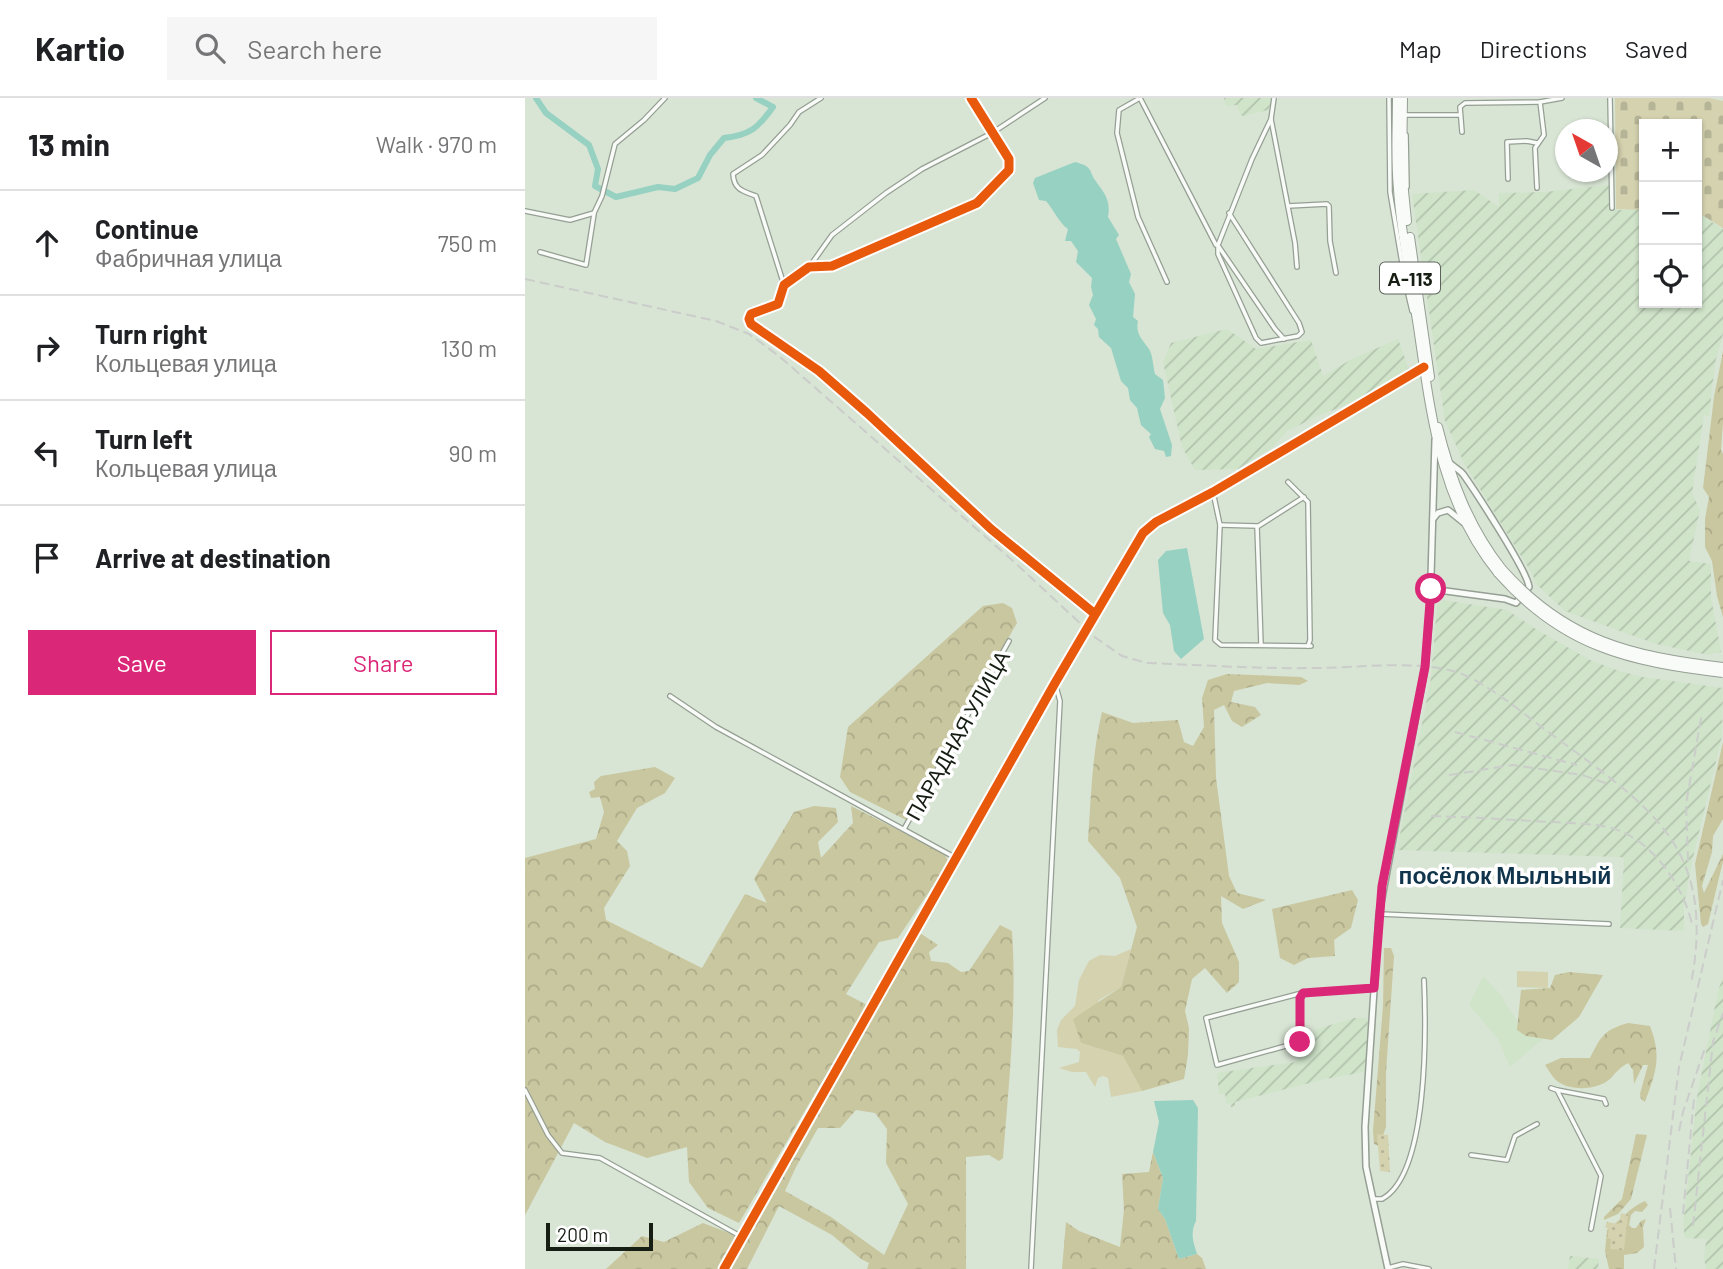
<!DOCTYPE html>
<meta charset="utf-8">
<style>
:root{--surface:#fff;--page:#f6f6f6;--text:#202124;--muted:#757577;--line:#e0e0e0;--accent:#db2777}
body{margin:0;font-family:Barlow,sans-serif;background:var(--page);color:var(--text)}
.controls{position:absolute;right:21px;top:21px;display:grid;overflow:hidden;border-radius:0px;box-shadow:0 2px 5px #0004}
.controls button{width:63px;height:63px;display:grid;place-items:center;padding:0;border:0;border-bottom:2px solid var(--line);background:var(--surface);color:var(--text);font:35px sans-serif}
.compass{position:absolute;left:1030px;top:21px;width:63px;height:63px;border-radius:50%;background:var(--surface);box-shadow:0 2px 5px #0004;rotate:320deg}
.scale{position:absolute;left:21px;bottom:18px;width:107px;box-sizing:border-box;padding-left:7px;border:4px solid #161e14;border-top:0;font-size:19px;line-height:24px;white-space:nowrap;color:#161e14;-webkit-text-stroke:5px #fff;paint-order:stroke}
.stop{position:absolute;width:21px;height:21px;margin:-16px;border:5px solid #db2777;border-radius:50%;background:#fff}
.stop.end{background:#db2777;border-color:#fff;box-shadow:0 2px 7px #0008}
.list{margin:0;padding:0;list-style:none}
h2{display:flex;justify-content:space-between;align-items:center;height:91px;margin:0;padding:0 28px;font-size:30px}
h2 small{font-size:23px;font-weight:400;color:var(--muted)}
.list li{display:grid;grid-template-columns:46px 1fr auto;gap:21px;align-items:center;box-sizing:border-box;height:105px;padding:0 28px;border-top:2px solid var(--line)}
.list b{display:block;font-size:26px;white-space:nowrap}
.list p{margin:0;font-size:23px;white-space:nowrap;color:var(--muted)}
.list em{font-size:23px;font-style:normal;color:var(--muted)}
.actions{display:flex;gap:14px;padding:21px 28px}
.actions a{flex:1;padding:16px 0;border:2px solid var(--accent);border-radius:0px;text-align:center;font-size:24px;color:var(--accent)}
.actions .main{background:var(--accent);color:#fff}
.icon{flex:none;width:38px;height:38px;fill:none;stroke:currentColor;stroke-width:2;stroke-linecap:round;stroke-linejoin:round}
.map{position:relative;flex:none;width:1198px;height:1171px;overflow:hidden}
header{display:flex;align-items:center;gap:42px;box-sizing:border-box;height:98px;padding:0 35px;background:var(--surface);border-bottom:2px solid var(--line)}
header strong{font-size:33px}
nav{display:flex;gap:38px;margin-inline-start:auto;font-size:24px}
.search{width:490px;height:63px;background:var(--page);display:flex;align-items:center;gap:18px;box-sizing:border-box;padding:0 24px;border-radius:0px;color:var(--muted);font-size:26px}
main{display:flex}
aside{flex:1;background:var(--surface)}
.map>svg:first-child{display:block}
</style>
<header>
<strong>Kartio</strong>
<div class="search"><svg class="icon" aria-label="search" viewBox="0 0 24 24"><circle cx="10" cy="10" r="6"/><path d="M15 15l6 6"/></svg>Search here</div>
<nav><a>Map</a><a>Directions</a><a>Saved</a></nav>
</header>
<main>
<aside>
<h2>13 min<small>Walk · 970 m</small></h2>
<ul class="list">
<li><svg class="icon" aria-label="ahead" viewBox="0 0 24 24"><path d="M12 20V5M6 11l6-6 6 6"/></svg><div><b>Continue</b><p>Фабричная улица</p></div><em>750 m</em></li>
<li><svg class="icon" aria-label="right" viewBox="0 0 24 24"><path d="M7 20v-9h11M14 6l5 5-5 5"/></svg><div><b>Turn right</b><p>Кольцевая улица</p></div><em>130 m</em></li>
<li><svg class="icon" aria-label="left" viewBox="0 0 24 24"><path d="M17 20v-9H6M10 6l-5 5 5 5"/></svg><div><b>Turn left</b><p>Кольцевая улица</p></div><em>90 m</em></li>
<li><svg class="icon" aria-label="arrive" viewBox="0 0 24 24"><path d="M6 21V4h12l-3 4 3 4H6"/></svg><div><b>Arrive at destination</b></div></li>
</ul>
<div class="actions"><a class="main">Save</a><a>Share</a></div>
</aside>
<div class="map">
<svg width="1198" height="1171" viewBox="0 0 1198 1171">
<defs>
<pattern id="industrial-furrows" width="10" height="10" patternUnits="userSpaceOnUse" patternTransform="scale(1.75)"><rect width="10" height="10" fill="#d0e4ca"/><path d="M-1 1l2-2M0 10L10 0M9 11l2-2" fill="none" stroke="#b2c3ad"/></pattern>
<pattern id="forest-crowns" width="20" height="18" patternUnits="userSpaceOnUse" patternTransform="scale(1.75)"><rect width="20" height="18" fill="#c9c79f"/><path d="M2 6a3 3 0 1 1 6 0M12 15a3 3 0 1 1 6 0" fill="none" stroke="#acaa88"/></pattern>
<pattern id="cemetery-stones" width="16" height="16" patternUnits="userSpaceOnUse" patternTransform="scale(1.75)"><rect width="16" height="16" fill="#d4d2af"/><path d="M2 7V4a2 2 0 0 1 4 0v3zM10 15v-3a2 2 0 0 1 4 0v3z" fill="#b5b496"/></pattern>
<pattern id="garden-dots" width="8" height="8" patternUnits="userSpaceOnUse" patternTransform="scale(1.75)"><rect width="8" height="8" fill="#d4d2af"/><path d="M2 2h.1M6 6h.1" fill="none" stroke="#b5b496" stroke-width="1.8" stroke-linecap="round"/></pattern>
</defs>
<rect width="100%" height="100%" fill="#d8e4d4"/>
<path fill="#d0e4ca" d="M958 878 975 896 999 934 1018 941 985 969 973 941 944 907Z"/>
<g fill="url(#industrial-furrows)">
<path d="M699 0H748L743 12 718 18 715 16 712 7 701 8Z"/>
<path d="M1085 87V112H1119V205H1172V115L1198 131V236L1190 265 1184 318 1179 317 1167 395 1175 412 1164 463 1186 466V499L1196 554 1190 555 1184 557 1131 546 1040 513 1010 485 1008 477 939 365 920 323 887 96 949 92 974 109V95L1019 94Z"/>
<path d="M702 231 731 251 786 242 798 278 827 261 873 241 885 274 834 302 795 317 762 333 748 349 713 371 670 372 657 349 638 264 646 245Z"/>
<path d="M918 502 982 512 1014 533 1065 562 1094 573 1118 579 1198 590 1197 638 1167 764 1159 807V833L1095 830 1099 761 1096 759 872 752 906 580 912 508Z"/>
<path d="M1198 879V1171H1181L1179 1160 1181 1144 1183 1141 1160 1140 1158 1127 1172 999 1193 893Z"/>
<path d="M829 920H843L840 974 800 981 710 1004V1008L706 1009 705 1005 701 1006 700 996H694L692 975 771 964 775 960 776 942 781 941 792 931Z"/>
<path d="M1045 1158 1074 1161 1073 1171H1043Z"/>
</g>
<g fill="#d4d2af">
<path d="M606 851 596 889 574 902 556 945 598 958 617 993 586 999 583 980 578 978 573 980 570 989 561 974H547L534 970 554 964 555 954 552 951 533 949 532 932 536 922 550 908 554 882 564 863 575 857 590 858Z"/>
<path d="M992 873 1023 874V890L992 889Z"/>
</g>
<g fill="url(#forest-crowns)" fill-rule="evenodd">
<path d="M1198 253V324L1196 352 1198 356V519L1192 498 1187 463 1180 449V421L1184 399 1178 390 1189 299Z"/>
<path d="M478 505 487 510 492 525 418 653 385 724 325 694 315 679 323 629 458 508Z"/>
<path d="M702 576 776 579 783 583 774 587 742 585 709 593 706 604 730 609 736 617 717 629 707 623 699 607 689 612 691 680 704 778 712 795 741 802 718 811 696 798 697 825 714 864V884L702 895 680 870 667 881 660 913 664 930 663 957 659 981 617 993 598 958 556 945 548 921 596 889 612 829 595 780 563 743C566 699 567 656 577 614L608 625 653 622 659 644 668 648 679 629 677 600 683 582Z"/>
<path d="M1198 644V721L1188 738 1187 754 1177 788 1179 795 1198 756V763L1183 826 1178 829 1176 826 1170 766Z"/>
<path d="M130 669 150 680 140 695 112 710 92 743 102 753 105 768 79 810 81 822 177 870 220 796 242 805 229 781 269 714 289 708 311 710 313 724 293 744 296 760 328 725 326 708 419 755 424 764 373 840 354 844 321 896 342 907 214 1125 183 1110 164 1084 162 1049 122 1060 80 1044 49 1025 0 1117V760L71 741 79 714 75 699 66 700 64 694 70 691 69 684 76 678Z"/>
<path d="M827 792 833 802 826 830 809 842 810 858 783 860 769 867 755 860 747 811Z"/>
<path d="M475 827 487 833C492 908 484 985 478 1060L474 1063 464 1057 441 1059V1171H342L344 1165 336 1161 307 1137 254 1108 222 1171H203L352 906 395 835 413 847 404 854 406 863 423 865 436 874 444 873ZM331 1012 350 1015 362 1031 361 1065 383 1106 359 1157 306 1119 260 1093 271 1069 293 1030H315Z"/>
<path d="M859 850H866L869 858 861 974V1029L854 1048 849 1046 848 1033 858 908Z"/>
<path d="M1044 874 1078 877 1054 919 1027 942 1001 938 992 932 996 892 1025 890 1030 877Z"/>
<path d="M1103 925 1125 928C1137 959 1131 974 1120 1004L1116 1001 1115 996 1123 967H1118L1109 986 1108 972 1103 965C1096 969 1092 973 1087 979 1075 993 1042 994 1030 981 1026 977 1023 971 1020 967L1036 960H1065C1076 938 1079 932 1103 925Z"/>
<path d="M1111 1036 1122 1037 1106 1101 1093 1116 1079 1122V1119L1097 1101Z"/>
<path d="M628 1054 638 1080 633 1111 640 1121 654 1161 672 1156 677 1160 681 1171H537L541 1124 554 1133 595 1149 599 1112 597 1076 624 1074Z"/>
<path d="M1120 1103 1123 1107 1117 1114 1110 1113 1106 1117 1104 1127 1107 1130H1111L1116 1123 1121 1121 1118 1129 1119 1149 1112 1155 1099 1157V1171H1084L1080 1153 1082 1132C1096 1122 1104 1110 1120 1103Z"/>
<path d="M178 1125 212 1138 193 1171H81L117 1138 139 1144Z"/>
</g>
<path fill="url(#cemetery-stones)" d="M1090 0H1184L1198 3V130L1172 114V26H1119V112L1091 111Z"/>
<g fill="url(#garden-dots)">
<path d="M852 1036 863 1037 865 1074 855 1073Z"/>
<path d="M1096 1115 1103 1117 1099 1152 1085 1151 1086 1141 1082 1140 1084 1131 1080 1129 1082 1124 1094 1126Z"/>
</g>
<g fill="#97d1c2">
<path d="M550 64C551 64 560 67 561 68 567 72 566 77 570 82 579 95 586 101 583 119L594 137 591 141 606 176 604 184 610 196 608 219 613 223C610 236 618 242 624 251 628 257 628 269 630 276L638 282 640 300 635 311 647 347 646 358 641 359 639 353 630 351 624 339 626 336 616 327 612 310 605 302 603 290 596 283 586 250 574 239 573 231 569 227 571 221 564 207 568 197 566 189 567 180 551 164 553 153 546 143H540L543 131C535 126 528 111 521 103L514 102 508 85 510 80Z"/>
<path d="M662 450 679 541 656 561 649 553 645 527 638 515 633 462 641 453Z"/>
<path d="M668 1002 673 1010 671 1123C665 1134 668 1144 672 1156L654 1161 640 1121 633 1111 638 1080 628 1054 634 1024 629 1003Z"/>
</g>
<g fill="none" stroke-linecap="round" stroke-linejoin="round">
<path stroke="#97d1c2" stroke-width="6" d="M11 0 21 15 64 47 73 71 70 88 91 99 133 89 150 91 173 80 185 57 199 40C225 37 233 30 248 9L231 0"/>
<defs>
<g id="minor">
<path d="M446 0 484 61V72L452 105 307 168 284 169 259 187 253 206 226 216 224 221 226 226 294 273 342 315 466 431 570 516"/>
<path d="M615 0 594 12 592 35 613 119 642 184"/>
<path d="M615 0 691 147"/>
<path d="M749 0 746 21 770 145 772 169"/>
<path d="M864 0 865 94 880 183 887 213"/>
<path d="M1085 0 1087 110"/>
<path d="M881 17H935"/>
<path d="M937 34 935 9 940 5 1015 4 1037 0"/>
<path d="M881 37 882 89"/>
<path d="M983 81 982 44 1002 43 1012 45"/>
<path d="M1012 90 1010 50 1019 37 1015 4"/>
<path d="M763 108 802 106 804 108 805 143 811 175"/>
<path d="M0 113 45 122 69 115 77 98 90 46 119 22 140 0"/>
<path d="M704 115 774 225 777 234 773 238 736 245 731 240 693 156V147L727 61 746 21"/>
<path d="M694 149 750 231 759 241"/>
<path d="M15 154 61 167 69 116"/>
<path d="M285 168 307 137 361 95 397 71 467 35 520 0"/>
<path d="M259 187 231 98C218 93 209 92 208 76L237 57 265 27 274 14 296 0"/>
<path d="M763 384 783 404 785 542 783 548"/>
<path d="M688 394 695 427 690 542 696 547 786 548"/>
<path d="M695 427 732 428 736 547"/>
<path d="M732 429 779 399"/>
<path d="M145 598 191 629 431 760"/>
<path d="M379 731 484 543"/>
<path d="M855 816 1084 826"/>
<path d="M777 895 775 900V944L692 967 681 920 777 895 849 890"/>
<path d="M1026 990 1032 992 1076 1078 1066 1131"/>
<path d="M0 992 23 1037 37 1055 75 1060 217 1139"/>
<path d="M1032 992 1079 1001 1081 1006"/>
<path d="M946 1057 982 1062 990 1038 1012 1026"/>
<path d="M849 1101H857C904 1076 901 930 899 882"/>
<path d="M863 1170 878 1166 904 1171"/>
<path d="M199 1171 530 585 618 435 631 424 688 394 899 269"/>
<path d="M506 1171 535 603 530 585"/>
</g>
<g id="tertiary">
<path d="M908 421 913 415 923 412 939 425"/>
<path d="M906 491 980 501 991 505 1004 489C1003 474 950 393 938 376 935 372 930 370 926 366"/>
<path d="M863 1171 841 1069 840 1029 854 816 900 569 905 512 910 342"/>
</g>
<g id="trunk">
<path d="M872 0C872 30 870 61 873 91 876 137 886 183 893 229 906 316 915 404 973 475"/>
<path d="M878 0 877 73 882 123"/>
<path d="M885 139 905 279"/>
<path d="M913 329C926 381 944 429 977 471"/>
</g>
</defs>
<use href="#minor" stroke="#959f93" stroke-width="6"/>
<use href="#tertiary" stroke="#959f93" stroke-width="8"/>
<use href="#trunk" stroke="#959f93" stroke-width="10"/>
<use href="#minor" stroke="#f9fbf9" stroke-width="3.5"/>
<use href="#tertiary" stroke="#f9fbf9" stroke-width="5"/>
<use href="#trunk" stroke="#f9fbf9" stroke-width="8"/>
<g stroke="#cacdc9" stroke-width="2" stroke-dasharray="10 5" stroke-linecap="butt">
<path d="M0 181 191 223 224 236 254 258 487 462 571 540 597 558 622 565C678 567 734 571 791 570 835 570 884 562 928 573 958 581 1000 617 1026 636 1125 709 1192 748 1166 886"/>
<path d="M930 634 1052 667"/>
<path d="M924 677 988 667 1057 677 1086 687"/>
<path d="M906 718C940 719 974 721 1008 723 1033 725 1058 724 1083 729 1126 739 1158 787 1167 826"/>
<path d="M1163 763 1161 706 1177 615"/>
<path d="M1154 1033 1158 1014 1180 950"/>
<path d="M1145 1110 1151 1171"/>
<path d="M1158 1116 1169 1001"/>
<path d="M1168 1128 1188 944 1198 915"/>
<path d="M1129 1171 1154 969 1198 782"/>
</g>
<defs>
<g id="trunk-bridge">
<path d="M977 471C1041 543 1106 558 1198 569"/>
<path d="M973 475C1038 549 1104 564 1198 575"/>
</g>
</defs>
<use href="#trunk-bridge" stroke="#959f93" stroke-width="10" stroke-linecap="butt"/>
<use href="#trunk-bridge" stroke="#f9fbf9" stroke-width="8"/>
<defs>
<g id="cycleway">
<path d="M446 0 484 61V72L452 105 307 168 284 169 259 187 253 206 226 216 224 221 226 226 294 273 342 315 466 431 570 516"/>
<path d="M199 1171 530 585 618 435 631 424 688 394 899 269"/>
</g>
</defs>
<use href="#cycleway" stroke="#fff" stroke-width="13"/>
<use href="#cycleway" stroke="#e8590c" stroke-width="9"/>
</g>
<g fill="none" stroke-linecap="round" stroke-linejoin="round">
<path stroke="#db2777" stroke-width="9" d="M775 944V900L778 895 849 890 857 788 900 569 906 491"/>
</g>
<g text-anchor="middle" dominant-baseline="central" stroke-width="7" stroke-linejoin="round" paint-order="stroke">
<rect fill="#fff" stroke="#5c625a" stroke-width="2" x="855" y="164.5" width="60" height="31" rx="5"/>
<g font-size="19" font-weight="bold" fill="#161e14">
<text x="885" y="180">А-113</text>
</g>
<g font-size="21" fill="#161e14" stroke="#fff">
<text transform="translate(432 637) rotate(-61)">ПАРАДНАЯ УЛИЦА</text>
</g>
<g font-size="23" font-weight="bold" fill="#11344d" stroke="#fff">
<text x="980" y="777">посёлок Мыльный</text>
</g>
</g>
</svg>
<div class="controls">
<button>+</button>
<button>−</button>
<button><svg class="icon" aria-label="locate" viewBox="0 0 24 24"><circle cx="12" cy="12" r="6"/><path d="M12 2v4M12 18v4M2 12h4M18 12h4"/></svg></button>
</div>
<svg class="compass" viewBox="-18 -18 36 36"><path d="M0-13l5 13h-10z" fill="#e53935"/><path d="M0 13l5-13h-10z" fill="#757577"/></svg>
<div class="scale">200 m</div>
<div class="stop" style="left:906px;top:491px"></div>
<div class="stop end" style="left:775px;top:944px"></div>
</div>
</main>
